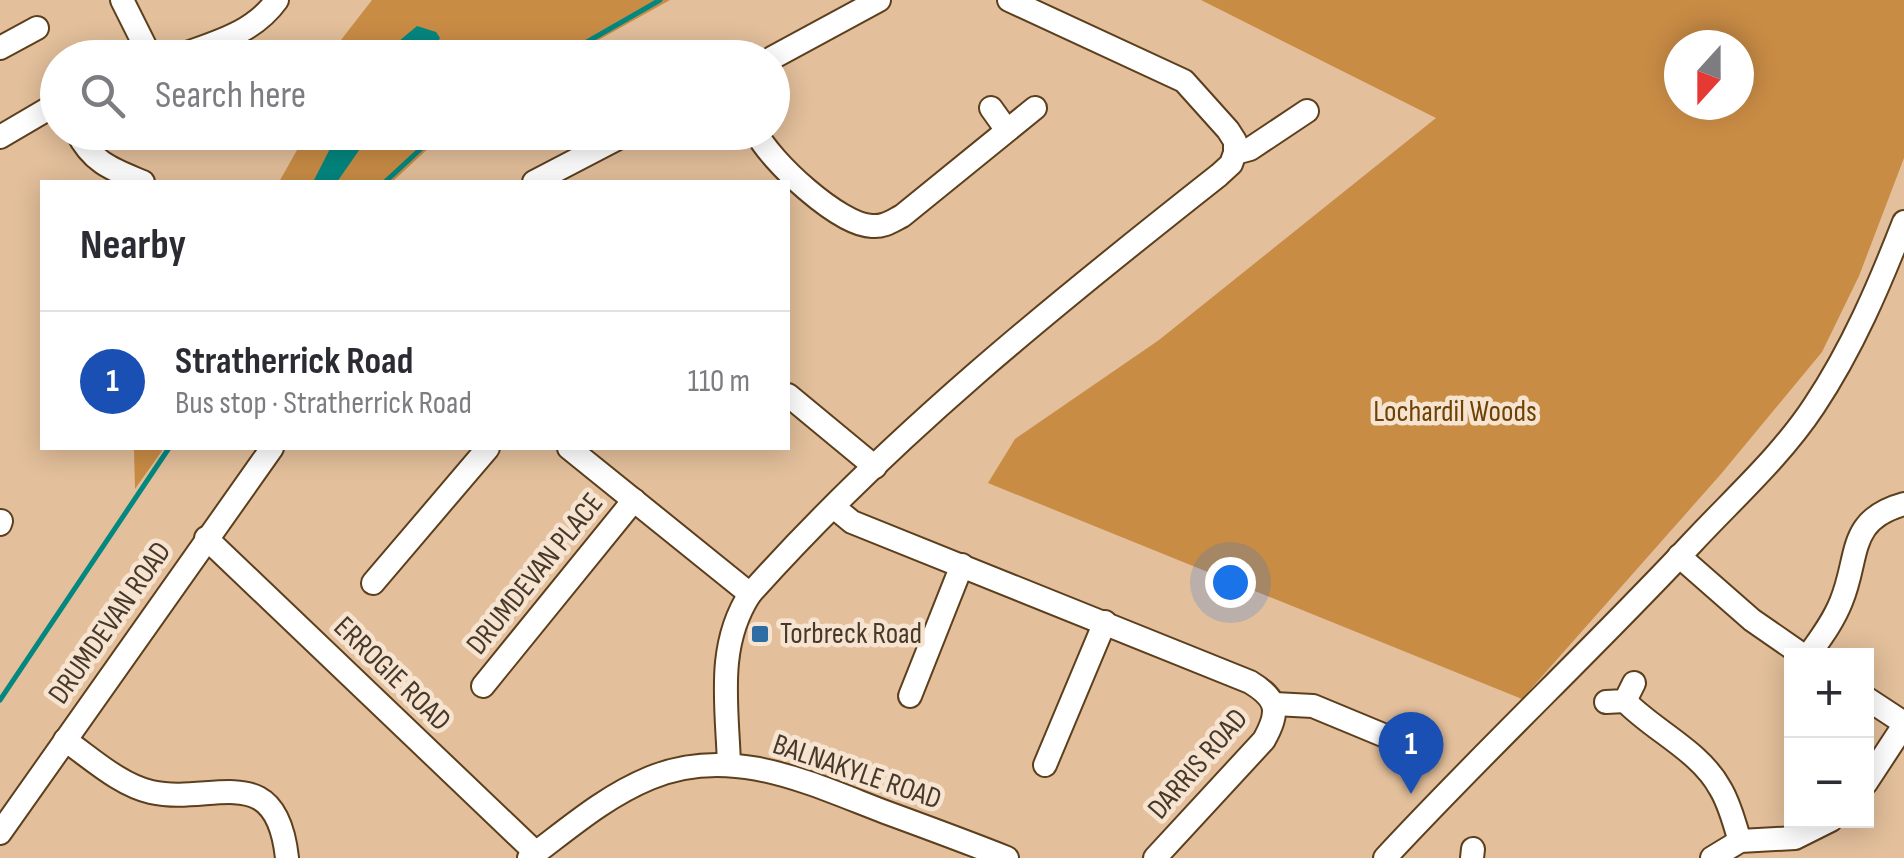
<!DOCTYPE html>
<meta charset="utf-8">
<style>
:root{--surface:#fff;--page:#f2f2f3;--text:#2b2b33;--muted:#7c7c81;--line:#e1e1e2;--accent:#ea580c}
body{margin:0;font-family:"Sofia Sans Condensed",sans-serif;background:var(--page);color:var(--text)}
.controls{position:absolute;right:30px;bottom:30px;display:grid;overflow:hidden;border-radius:0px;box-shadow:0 5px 25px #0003}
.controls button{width:90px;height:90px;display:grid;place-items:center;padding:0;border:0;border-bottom:2px solid var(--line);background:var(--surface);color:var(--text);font:50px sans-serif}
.compass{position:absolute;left:1664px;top:30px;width:90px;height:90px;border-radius:50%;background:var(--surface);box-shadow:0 5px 25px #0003;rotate:201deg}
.you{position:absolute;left:1230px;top:582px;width:35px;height:35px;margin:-25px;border:8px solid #fff;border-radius:50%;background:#1a73e8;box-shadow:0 0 0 15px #1a73e833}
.badge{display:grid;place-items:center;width:65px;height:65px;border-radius:50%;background:var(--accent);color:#fff;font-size:32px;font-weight:700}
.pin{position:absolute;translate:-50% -82px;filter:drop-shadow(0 2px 5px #0008)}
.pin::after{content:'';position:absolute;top:52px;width:35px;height:30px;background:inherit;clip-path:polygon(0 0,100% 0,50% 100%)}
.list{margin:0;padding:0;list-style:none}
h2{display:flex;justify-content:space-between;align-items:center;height:130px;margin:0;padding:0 40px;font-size:42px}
h2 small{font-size:32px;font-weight:400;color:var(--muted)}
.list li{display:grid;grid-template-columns:65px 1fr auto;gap:30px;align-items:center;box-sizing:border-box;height:140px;padding:0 40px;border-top:2px solid var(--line)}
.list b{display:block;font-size:38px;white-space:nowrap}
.list p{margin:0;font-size:32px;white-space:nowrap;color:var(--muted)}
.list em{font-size:32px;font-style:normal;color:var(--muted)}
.icon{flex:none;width:55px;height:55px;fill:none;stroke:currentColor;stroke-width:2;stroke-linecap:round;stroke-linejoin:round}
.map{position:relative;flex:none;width:1904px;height:858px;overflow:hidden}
.search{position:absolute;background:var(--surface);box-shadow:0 5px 25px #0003;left:40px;top:40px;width:750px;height:110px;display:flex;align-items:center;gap:25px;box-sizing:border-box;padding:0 35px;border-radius:55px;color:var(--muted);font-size:38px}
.panel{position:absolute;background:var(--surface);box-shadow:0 5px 25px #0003;left:40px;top:180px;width:750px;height:270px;border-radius:0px}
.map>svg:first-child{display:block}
</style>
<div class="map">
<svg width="1904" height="858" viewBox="0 0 1904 858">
<rect width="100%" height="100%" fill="#e3bf9b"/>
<g fill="#c98c45" fill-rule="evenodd">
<path d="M372 0H670L568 57 327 58Z"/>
<path d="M1201 0H1904V158L1859 276 1822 352 1721 474 1522 699 988 483 1015 439 1159 340 1436 118ZM1739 45V105H1679V45Z"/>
<path d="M297 133H445L392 182H279L301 143Z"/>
<path d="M134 448H164L135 489Z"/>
</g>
<g fill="#04877f">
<path d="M417 26 436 32 440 38 429 57H380Z"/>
<path d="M338 133H371L337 182H313Z"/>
</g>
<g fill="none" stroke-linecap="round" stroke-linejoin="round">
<g stroke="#04877f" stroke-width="5">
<path d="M559 58 660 0"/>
<path d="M385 182 439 132"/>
<path d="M0 700 169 448"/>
</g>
<defs>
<g id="minor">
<path d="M122 0 151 58"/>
<path d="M1009 0 1184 81 1228 130 1235 141V153"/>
<path d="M0 48 37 28"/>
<path d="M173 58C212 43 252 35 277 0"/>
<path d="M772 58 879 0"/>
<path d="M991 108 1006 129"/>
<path d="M77 132C92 163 114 170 143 182"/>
<path d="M756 132C770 161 839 225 872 226 884 227 892 221 902 216L1035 108"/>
<path d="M0 137 58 103"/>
<path d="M534 182 630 132"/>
<path d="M788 395 875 467"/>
<path d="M569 448 750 594"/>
<path d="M835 508 852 522 1250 682C1278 699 1280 711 1264 740L1155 858"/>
<path d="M0 524 1 521"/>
<path d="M206 538 536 853"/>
<path d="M1679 556 1752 620 1804 656"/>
<path d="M373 583 488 448"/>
<path d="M1808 656C1820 639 1833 622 1841 602 1860 557 1846 520 1904 504"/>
<path d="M483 686 634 500"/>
<path d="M910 696 962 565"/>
<path d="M1866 698 1904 723"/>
<path d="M1625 701C1654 731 1700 751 1720 788 1730 804 1734 823 1740 841"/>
<path d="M1606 702 1625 701 1634 683"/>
<path d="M1274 704 1313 706 1383 735"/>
<path d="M65 740C91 758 120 785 151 792 212 806 276 757 287 858"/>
<path d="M729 764C727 705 716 646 750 594 890 437 1054 305 1219 175L1231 164 1235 153 1250 149 1307 111"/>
<path d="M1045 765 1105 622"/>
<path d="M1866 783 1904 725"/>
<path d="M0 833 272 448"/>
<path d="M529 858C568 829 604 797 650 778 731 744 809 783 885 812 926 827 967 842 1007 858"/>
<path d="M1385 858C1485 750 1592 650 1693 542 1734 498 1781 456 1814 406 1852 349 1879 286 1904 222"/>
<path d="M1472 858 1473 849"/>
<path d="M1712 858 1740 841 1795 838 1831 820"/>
</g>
</defs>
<use href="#minor" stroke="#5c3f1d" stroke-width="26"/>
<use href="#minor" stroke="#fff" stroke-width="22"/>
</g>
<rect fill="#2d6da3" stroke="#f6e4d1" stroke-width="4" x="750" y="624" width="20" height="20" rx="5"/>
<g text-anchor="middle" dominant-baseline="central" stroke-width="9" stroke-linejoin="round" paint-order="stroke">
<g font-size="30" fill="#6e4204" stroke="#f6e4d1">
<text x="1455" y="412">Lochardil Woods</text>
</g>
<g font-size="30" fill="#47392a" stroke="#f6e4d1">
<text transform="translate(535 574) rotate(-51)">DRUMDEVAN PLACE</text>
<text transform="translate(110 623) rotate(-55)">DRUMDEVAN ROAD</text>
<text transform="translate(392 674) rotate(44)">ERROGIE ROAD</text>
<text transform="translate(1198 764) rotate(-49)">DARRIS ROAD</text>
<text transform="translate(857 772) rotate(19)">BALNAKYLE ROAD</text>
</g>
<g font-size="30" fill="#47392a" stroke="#f6e4d1" text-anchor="start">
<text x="780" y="634">Torbreck Road</text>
</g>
</g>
</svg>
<div class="controls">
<button>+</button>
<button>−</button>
</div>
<svg class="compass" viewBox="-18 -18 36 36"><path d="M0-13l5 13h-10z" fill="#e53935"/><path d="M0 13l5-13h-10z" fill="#7c7c81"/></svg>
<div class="you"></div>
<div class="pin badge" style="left:1411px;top:794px;background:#1a4fb4">1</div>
<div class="search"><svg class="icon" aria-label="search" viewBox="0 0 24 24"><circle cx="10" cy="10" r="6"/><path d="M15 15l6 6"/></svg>Search here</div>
<section class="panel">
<h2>Nearby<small></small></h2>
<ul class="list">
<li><span class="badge" style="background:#1a4fb4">1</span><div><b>Stratherrick Road</b><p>Bus stop · Stratherrick Road</p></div><em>110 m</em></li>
</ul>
</section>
</div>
